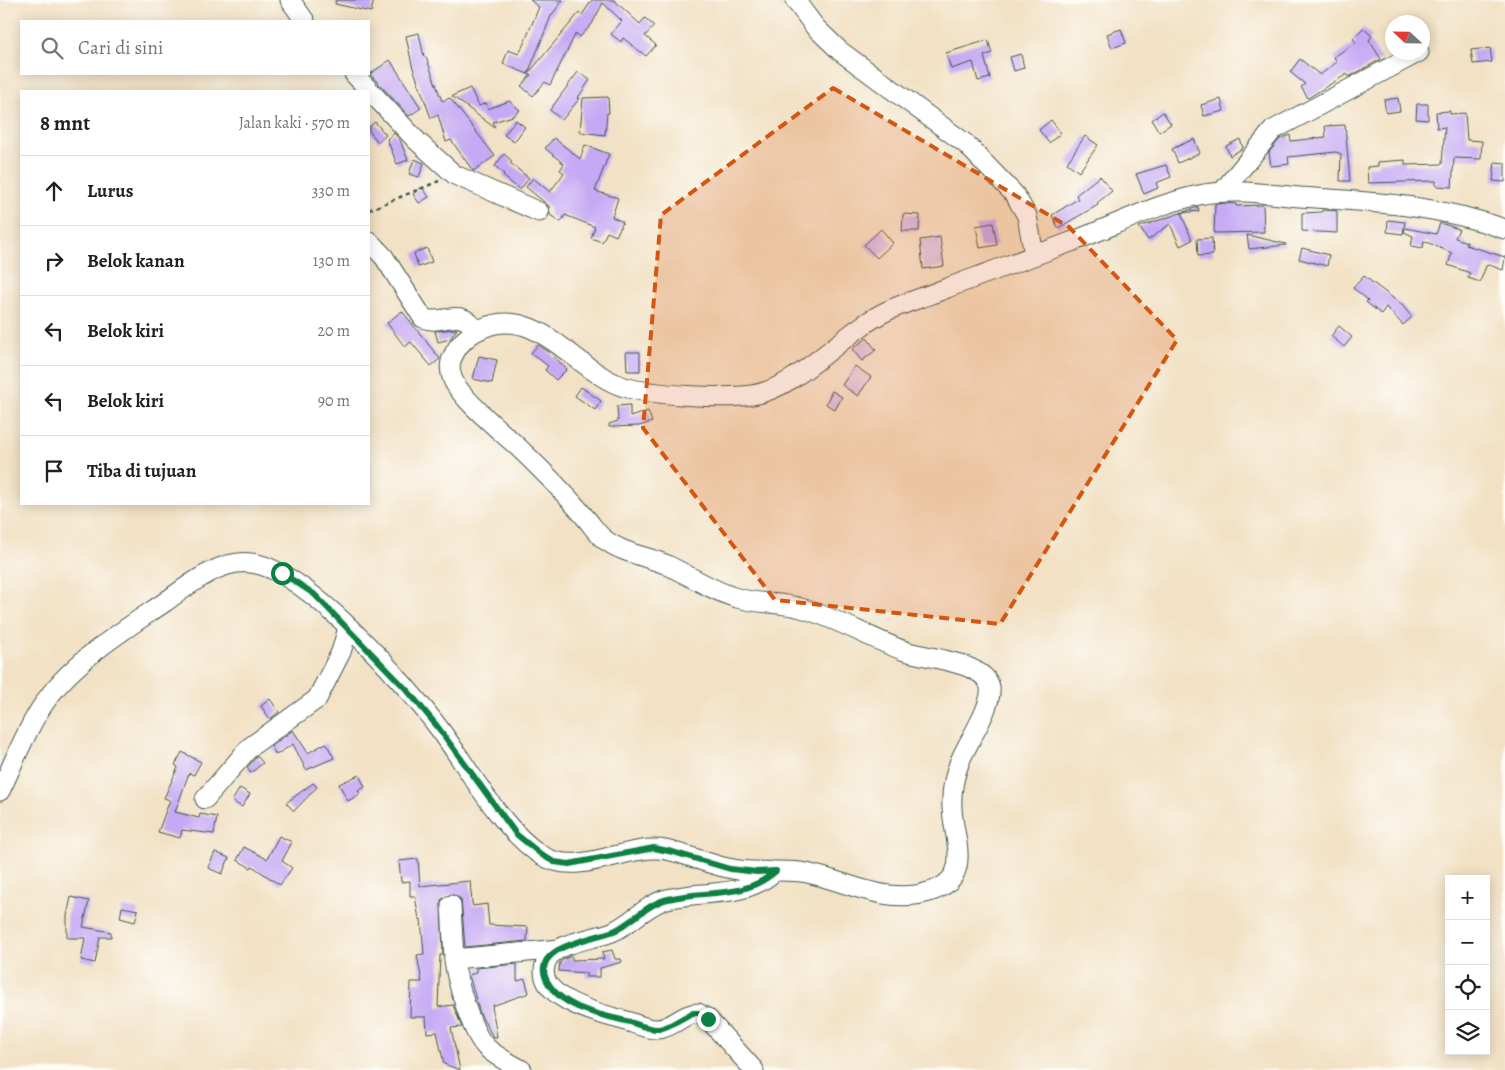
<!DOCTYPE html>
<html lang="id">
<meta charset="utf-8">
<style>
:root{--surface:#fff;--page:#f6f6f6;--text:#202124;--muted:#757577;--line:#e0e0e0}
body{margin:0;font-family:Alegreya,serif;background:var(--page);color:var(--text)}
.controls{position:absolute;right:15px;bottom:15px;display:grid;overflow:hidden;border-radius:0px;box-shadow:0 2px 12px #0003}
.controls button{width:45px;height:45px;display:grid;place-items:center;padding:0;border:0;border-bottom:1px solid var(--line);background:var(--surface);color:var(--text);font:25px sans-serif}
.compass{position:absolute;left:1385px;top:15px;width:45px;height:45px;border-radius:50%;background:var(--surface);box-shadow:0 2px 12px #0003;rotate:292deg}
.stop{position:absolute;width:15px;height:15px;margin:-11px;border:4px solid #0b8043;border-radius:50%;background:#fff}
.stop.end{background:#0b8043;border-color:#fff;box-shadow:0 1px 5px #0008}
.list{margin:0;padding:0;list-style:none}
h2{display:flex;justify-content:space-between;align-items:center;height:65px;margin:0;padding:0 20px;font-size:21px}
h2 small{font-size:16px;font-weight:400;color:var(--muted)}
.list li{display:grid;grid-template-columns:32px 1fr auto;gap:15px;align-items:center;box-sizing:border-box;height:70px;padding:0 20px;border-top:1px solid var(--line)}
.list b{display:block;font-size:19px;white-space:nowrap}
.list em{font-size:16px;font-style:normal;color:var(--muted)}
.icon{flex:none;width:28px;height:28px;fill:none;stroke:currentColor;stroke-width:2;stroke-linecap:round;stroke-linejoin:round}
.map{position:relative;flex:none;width:1505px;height:1070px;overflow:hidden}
.search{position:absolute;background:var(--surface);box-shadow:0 2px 12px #0003;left:20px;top:20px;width:350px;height:55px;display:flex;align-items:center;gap:12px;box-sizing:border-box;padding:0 18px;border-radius:0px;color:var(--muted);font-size:19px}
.panel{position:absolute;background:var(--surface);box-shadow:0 2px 12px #0003;left:20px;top:90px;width:350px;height:415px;border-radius:0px}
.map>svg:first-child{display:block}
</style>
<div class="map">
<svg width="1505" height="1070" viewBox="0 0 1505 1070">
<rect width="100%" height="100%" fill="#fdfcf7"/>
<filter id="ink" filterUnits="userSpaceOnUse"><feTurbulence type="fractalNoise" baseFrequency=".02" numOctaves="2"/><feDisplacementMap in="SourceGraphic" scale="10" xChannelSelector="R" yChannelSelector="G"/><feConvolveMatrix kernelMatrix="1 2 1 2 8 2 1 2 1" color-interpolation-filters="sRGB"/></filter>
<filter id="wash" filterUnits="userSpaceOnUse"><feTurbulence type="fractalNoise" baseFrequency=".0096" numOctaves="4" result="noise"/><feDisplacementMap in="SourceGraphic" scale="20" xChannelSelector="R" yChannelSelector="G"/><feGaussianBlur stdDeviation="1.12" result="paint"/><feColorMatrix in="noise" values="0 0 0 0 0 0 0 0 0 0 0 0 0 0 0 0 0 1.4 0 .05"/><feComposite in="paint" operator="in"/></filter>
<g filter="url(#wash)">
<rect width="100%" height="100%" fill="#f2e1c4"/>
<g id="blocks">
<g fill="#c5a9f4">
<path d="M336 0H374L371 12 335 4Z"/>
<path d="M530 0H563L551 16 528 74 503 64 508 50 519 54 525 41 539 7Z"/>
<path d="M592 0H614L640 24 645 18 654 26 645 36 656 45 646 56 623 38 621 42 611 34 622 21 603 3 592 24 580 37 576 33 550 85 545 82 533 96 521 86 531 75 528 74 579 13 582 15Z"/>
<path d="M1363 28 1372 36 1369 40 1381 59 1349 77 1347 74 1308 98 1301 87 1305 84 1290 72 1300 59 1320 75 1337 62 1334 57 1356 42 1353 39Z"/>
<path d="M1121 29 1126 43 1112 48 1107 34Z"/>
<path d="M419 33 424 57H426L442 101 450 98 495 156 473 171 451 140 446 142 438 115 431 118 412 65 406 36Z"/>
<path d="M988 40 992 53 984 56 990 78 978 81 973 62 951 69 946 53Z"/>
<path d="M1490 48 1492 62 1473 64 1471 50Z"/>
<path d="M1021 54 1024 68 1014 71 1010 57Z"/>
<path d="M390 60 421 108 409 116 370 74Z"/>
<path d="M578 72 590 80 577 99 580 98 562 120 550 110Z"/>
<path d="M470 88 479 106 486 103 488 109 509 101 520 110 513 116 493 122 495 128 452 96Z"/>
<path d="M608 97 609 113H607L605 135 580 132 583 98Z"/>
<path d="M1398 98 1400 111 1386 113 1384 100Z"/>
<path d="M1221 99 1224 111 1204 116 1201 105Z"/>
<path d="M1417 104H1428V120L1416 119Z"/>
<path d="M1450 111V114L1465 113 1467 140 1482 141 1481 159 1454 158 1452 187 1436 186V181L1368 183 1367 167 1378 166V162L1405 160V165L1442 164 1445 127 1437 128 1436 112Z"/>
<path d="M1163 112 1171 124 1159 132 1152 120Z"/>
<path d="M516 120 525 127 514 142 504 135Z"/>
<path d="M1051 120 1061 133 1049 143 1039 130Z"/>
<path d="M375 122 386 135 378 142 369 131V127Z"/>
<path d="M1345 125 1350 181H1340L1341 154 1336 152 1288 157 1289 164 1271 166 1269 152 1280 139 1290 135 1291 141 1326 137 1325 126Z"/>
<path d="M394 133 400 140 408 160 397 164 387 139Z"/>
<path d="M1085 136 1098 145 1079 172 1067 163Z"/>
<path d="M554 138 580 159 585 145 609 154 595 191 618 198 612 217 623 222 616 236 607 232 602 242 591 238 595 227 565 215 561 222 550 215 549 206 526 187 533 178 550 192 564 173 560 170 564 164 545 148Z"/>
<path d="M1194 139 1200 153 1178 163 1172 149Z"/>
<path d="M1240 139 1243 148 1230 156 1226 146Z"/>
<path d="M504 154 512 161 510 163 529 178 520 190 503 176 504 174 495 166Z"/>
<path d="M414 159 424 163 419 177 409 174Z"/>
<path d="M1495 162 1505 163V182L1493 181Z"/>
<path d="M1166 165 1171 177 1156 183 1158 188 1144 194 1136 174Z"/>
<path d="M1100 176 1112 191 1097 203 1098 205 1058 228 1052 215 1078 199 1076 195Z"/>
<path d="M422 187 429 197 419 203 413 194Z"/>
<path d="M1225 203 1236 204V206L1263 205 1264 232 1214 233 1215 204Z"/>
<path d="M1198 207 1199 211 1181 213 1192 240 1180 246 1170 224 1148 240 1139 227Z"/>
<path d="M1322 210 1337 211V233L1302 231V213L1322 212Z"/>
<path d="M903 214 920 215 919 231H902Z"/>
<path d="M1388 220 1405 222 1403 234 1387 232Z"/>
<path d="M993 223 997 245 980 248 976 226Z"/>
<path d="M1440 223 1459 229 1455 238 1467 242 1466 245 1505 257 1503 270 1489 265 1486 266 1480 282 1468 278 1470 273 1448 265 1452 253 1424 241 1423 248 1411 246 1413 236 1404 232 1405 228 1436 234Z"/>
<path d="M881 229 893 243 877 258 864 245Z"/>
<path d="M1247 235 1286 244V245L1249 249Z"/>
<path d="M940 237 944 266 923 269 920 240Z"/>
<path d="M1212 238 1213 255 1198 256 1197 239Z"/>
<path d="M427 248 432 262 418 267 414 253Z"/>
<path d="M1302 248 1329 255 1327 266 1299 259Z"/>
<path d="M1364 276 1402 305 1412 317 1403 325 1386 307 1381 314 1366 302 1368 300 1353 288Z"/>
<path d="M402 311 440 359 431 366 411 342 405 347 387 323Z"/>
<path d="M1339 326 1352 337 1344 347 1331 336Z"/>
<path d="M457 329 450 339 438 342 435 331Z"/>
<path d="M867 338 876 350 862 361 852 349Z"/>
<path d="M538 345 549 352 567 369 556 380 545 370 548 366 531 353Z"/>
<path d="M626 352H640V371H627Z"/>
<path d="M479 356 497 360 492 383 473 379Z"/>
<path d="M855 366 871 377 858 396 842 385Z"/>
<path d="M581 387 601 401 595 410 575 396Z"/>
<path d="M832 391 842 397 835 410 826 404Z"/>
<path d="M630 405V417L648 411 652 422 639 426 609 427V424L618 421 617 406Z"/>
<path d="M270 699 279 712 270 719 261 706Z"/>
<path d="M293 730 308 753 326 743 334 758 306 770 293 744 276 755 271 746Z"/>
<path d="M182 752 201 762 194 775 189 773 175 812 199 818 200 814 217 817 214 834 182 830 180 838 158 832 170 800 164 798 178 767 175 765Z"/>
<path d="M257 756 263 763 251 773 247 768Z"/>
<path d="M359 775 365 787 358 791 360 794 348 801 339 784Z"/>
<path d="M313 783 317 787 294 811 286 803Z"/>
<path d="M240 788 250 794 242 807 232 801Z"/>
<path d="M279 836 292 842 282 861 292 868 280 885 252 866 251 868 237 860 244 847 267 859Z"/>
<path d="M215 852 229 858 222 874 208 868Z"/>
<path d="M418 859 420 886 470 881 472 903 473 906 487 904 489 925 528 927 527 941 465 947 461 899 451 894 441 900 443 955H440L438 1007 453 1005 462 1027 451 1028 460 1070 444 1064 437 1032 427 1033 426 1017H410L411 982H422L417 955 424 954 421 919H419L415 896H410V881L401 882 399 861Z"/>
<path d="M71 897 89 901 83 927 111 932V937H100L95 963 81 960 85 938H67V916Z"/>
<path d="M122 907 138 910 135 922 120 918Z"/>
<path d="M612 950 615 959H621L622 962 600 968V977H586V973L559 971 560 962 568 957H572V960L604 959 602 952Z"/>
<path d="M517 964V981L525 979 529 993 492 1006 497 1037H493L480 1014 469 975 476 973V968Z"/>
</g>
</g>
</g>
<g filter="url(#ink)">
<use href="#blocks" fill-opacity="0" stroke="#3f564a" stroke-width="1"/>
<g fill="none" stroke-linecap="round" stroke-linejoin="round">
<defs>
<g id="minor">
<path d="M290 0 305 21"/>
<path d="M795 0 815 27 840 51 966 144 1015 195 1027 216 1034 255"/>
<path d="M354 74 417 141 455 175 539 212"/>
<path d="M1222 192 1273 130 1419 52"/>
<path d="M369 241 384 257 423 318C443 327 460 304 476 331"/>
<path d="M0 791C14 763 25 731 43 705 70 663 124 630 165 602 189 585 220 559 251 563 306 569 408 686 441 731 469 769 501 829 541 855 579 879 625 843 666 850 687 854 707 864 728 868 754 875 781 868 807 873 849 882 889 906 932 891 974 877 953 838 952 808 951 791 954 776 960 761 967 743 993 706 990 687 985 662 926 658 905 651 869 638 837 618 801 608 780 602 758 604 737 598 712 591 689 575 665 564 645 556 623 553 605 540 595 532 593 526 584 516 564 492 541 469 518 447 502 432 457 396 452 377 448 365 451 358 458 347 465 338 473 332 483 328 538 304 576 372 624 387 653 395 722 399 752 395 799 388 842 332 887 311 906 302 928 296 947 288 987 273 1028 258 1068 243 1113 227 1156 203 1204 194 1235 189 1268 194 1300 197 1374 202 1433 204 1505 229"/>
<path d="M205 799 250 747 317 699 341 652 348 628"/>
<path d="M451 905 454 959"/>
<path d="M522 1070C510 1063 496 1057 486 1047 471 1032 456 979 454 959L559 949"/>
<path d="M754 1070 708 1019 698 1013C683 1013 672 1029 656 1029 646 1029 634 1023 623 1020 600 1014 529 997 547 960 556 942 595 939 612 932 631 924 647 904 667 899 705 889 743 900 775 871"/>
</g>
</defs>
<use href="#minor" stroke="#3f564a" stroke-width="21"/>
<path stroke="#3f564a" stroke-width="2.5" stroke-dasharray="4 4" stroke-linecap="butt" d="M369 210 439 181"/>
<use href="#minor" stroke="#fff" stroke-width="19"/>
</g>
</g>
<g fill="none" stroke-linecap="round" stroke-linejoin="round" filter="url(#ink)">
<path stroke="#0b8043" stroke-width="6" d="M282 573 314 594 407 690 437 726 516 834 542 855 554 862 569 864 654 848 673 852 730 869 757 872 776 871C743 900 708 889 668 899 649 903 633 921 616 930 598 939 528 945 547 981 562 1009 602 1015 630 1022 639 1025 650 1030 659 1029 671 1027 682 1017 693 1013H698L708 1019"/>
</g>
<path fill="#d45610" fill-opacity="0.2" stroke="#d45610" stroke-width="4" stroke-dasharray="10 6" stroke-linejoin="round" d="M833 88 1069 227 1177 340 1000 624 775 600 643 428 661 215Z"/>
</svg>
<div class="controls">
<button>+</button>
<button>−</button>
<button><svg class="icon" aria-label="locate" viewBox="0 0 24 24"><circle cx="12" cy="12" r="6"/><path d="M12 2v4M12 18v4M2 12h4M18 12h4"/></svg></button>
<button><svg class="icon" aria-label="layers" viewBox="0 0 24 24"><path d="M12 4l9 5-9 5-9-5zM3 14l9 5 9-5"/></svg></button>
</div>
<svg class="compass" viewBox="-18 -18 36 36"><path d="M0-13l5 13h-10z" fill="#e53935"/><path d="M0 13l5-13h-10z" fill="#757577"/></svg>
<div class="stop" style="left:282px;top:573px"></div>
<div class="stop end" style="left:708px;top:1019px"></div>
<div class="search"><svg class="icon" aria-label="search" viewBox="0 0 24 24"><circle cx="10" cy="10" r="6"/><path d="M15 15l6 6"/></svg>Cari di sini</div>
<section class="panel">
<h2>8 mnt<small>Jalan kaki · 570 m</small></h2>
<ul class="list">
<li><svg class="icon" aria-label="ahead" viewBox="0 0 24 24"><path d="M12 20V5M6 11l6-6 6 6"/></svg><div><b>Lurus</b></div><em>330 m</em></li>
<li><svg class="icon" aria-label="right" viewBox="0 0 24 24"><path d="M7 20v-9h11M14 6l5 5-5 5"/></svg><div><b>Belok kanan</b></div><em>130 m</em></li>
<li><svg class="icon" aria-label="left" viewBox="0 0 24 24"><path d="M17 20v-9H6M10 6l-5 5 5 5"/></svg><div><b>Belok kiri</b></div><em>20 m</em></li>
<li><svg class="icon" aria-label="left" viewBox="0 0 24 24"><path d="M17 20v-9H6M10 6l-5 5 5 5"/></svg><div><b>Belok kiri</b></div><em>90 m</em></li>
<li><svg class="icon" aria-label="arrive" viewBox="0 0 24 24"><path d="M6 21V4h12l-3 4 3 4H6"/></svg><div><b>Tiba di tujuan</b></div></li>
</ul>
</section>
</div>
